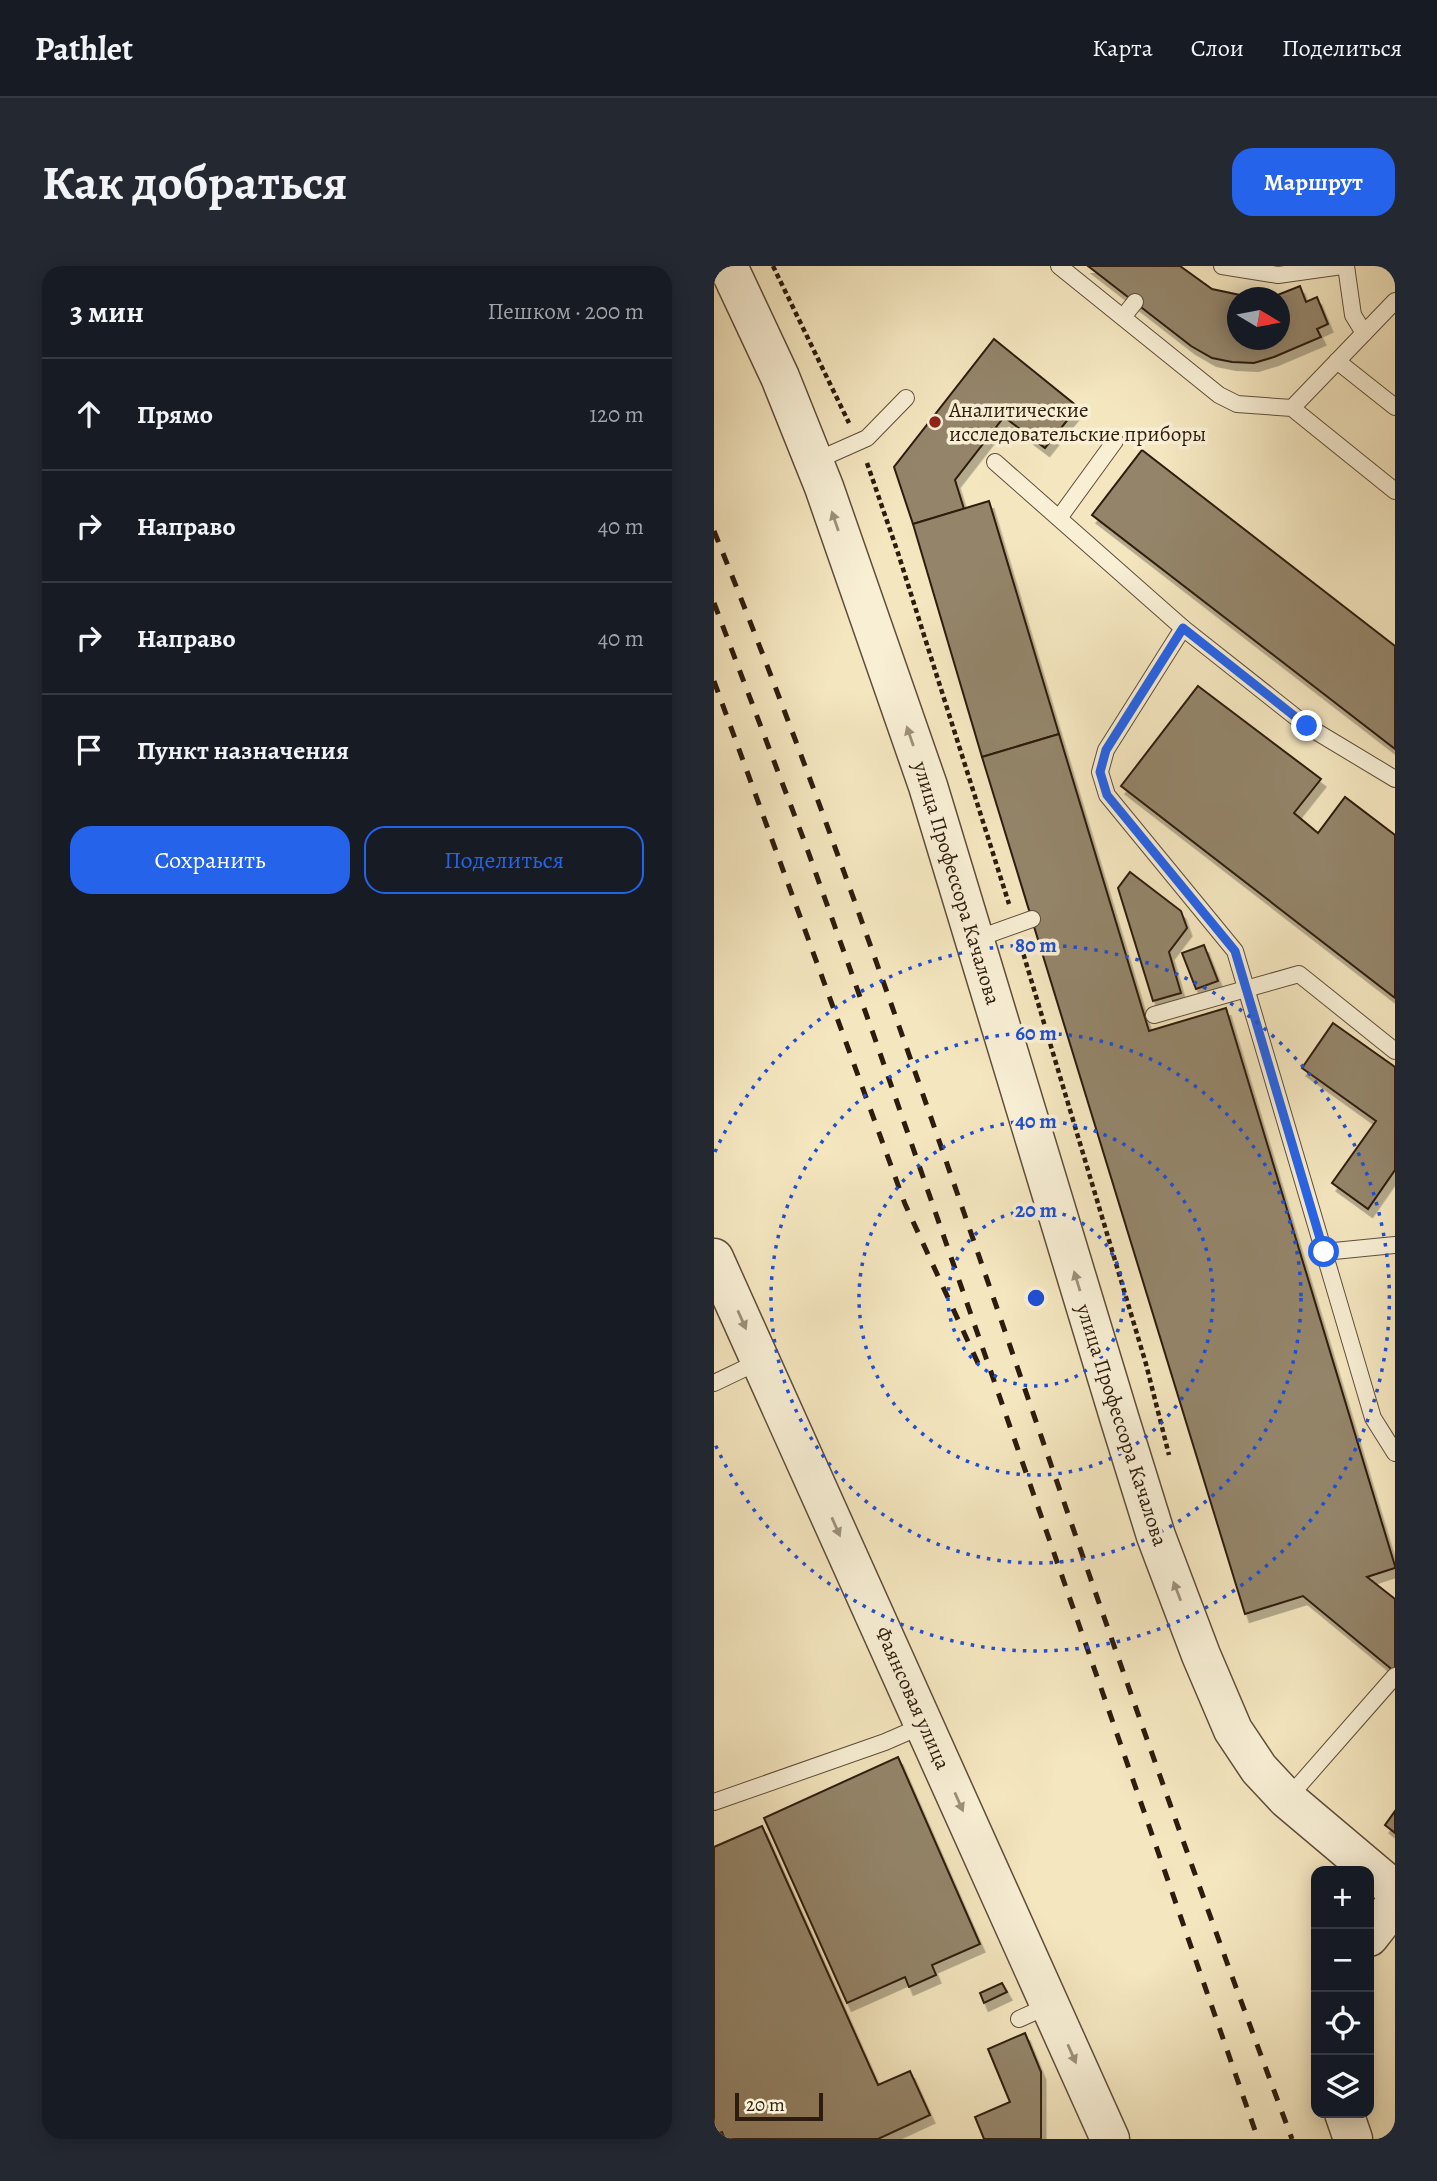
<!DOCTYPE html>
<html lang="ru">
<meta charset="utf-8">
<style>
:root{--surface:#171b24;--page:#242831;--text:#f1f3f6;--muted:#9ea1a6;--line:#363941;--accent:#2563eb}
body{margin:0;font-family:Alegreya,serif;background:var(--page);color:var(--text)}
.controls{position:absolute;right:21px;bottom:21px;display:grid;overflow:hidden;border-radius:14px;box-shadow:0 4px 18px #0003}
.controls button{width:63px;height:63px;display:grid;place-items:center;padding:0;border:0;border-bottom:2px solid var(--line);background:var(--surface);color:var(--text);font:35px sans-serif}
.compass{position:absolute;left:513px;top:21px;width:63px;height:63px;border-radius:50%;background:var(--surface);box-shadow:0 4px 18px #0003;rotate:100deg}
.scale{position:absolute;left:21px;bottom:18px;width:88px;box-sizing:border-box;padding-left:7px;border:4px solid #2d1c0d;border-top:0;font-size:19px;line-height:24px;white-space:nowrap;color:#2d1c0d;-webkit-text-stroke:5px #f8efd5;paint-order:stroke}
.stop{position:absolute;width:21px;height:21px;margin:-16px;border:5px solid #2563eb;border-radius:50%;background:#fff}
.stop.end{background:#2563eb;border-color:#fff;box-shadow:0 2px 7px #0008}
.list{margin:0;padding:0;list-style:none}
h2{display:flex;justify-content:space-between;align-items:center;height:91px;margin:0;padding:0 28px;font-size:30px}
h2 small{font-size:23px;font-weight:400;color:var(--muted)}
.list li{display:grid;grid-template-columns:46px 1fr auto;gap:21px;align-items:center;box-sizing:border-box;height:112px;padding:0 28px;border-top:2px solid var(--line)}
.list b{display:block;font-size:26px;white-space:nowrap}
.list em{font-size:23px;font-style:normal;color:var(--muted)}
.actions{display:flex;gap:14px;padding:21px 28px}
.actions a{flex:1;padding:16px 0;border:2px solid var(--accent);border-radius:21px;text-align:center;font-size:24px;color:var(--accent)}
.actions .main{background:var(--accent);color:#fff}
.icon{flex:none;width:38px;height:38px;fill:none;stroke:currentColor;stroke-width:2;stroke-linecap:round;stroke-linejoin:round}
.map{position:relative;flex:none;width:681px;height:1873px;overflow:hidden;border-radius:21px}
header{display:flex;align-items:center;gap:42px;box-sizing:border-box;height:98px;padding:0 35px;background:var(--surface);border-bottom:2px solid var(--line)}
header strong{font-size:33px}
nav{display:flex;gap:38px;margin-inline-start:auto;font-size:24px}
.intro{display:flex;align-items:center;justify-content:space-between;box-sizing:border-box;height:168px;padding:0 42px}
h1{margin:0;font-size:49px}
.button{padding:18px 32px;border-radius:21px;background:var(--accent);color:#fff;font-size:24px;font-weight:700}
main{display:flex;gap:42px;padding:0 42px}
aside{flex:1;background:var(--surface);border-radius:21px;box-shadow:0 4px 18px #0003}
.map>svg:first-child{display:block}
</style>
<header>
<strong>Pathlet</strong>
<nav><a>Карта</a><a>Слои</a><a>Поделиться</a></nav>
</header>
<div class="intro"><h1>Как добраться</h1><a class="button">Маршрут</a></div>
<main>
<aside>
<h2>3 мин<small>Пешком · 200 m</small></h2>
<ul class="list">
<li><svg class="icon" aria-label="ahead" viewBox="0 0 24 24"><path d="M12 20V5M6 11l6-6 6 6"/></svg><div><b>Прямо</b></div><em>120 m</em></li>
<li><svg class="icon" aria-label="right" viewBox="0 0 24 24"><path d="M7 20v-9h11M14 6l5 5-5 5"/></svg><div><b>Направо</b></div><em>40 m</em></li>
<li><svg class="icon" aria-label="right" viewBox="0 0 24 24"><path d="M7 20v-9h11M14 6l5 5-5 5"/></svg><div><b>Направо</b></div><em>40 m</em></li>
<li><svg class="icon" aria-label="arrive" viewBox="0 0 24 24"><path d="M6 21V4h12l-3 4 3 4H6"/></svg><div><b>Пункт назначения</b></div></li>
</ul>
<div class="actions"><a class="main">Сохранить</a><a>Поделиться</a></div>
</aside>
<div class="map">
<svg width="681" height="1873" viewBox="0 0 681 1873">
<defs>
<filter id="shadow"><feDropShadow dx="4.5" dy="8" stdDeviation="0" flood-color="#0004"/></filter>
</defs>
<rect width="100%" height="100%" fill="#f4e6bf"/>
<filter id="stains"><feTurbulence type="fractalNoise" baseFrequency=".00286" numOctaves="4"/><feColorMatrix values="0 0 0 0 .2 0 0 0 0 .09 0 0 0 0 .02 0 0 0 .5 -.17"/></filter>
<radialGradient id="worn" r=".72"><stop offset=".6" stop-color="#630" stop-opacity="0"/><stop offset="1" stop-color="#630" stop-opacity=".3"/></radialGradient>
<g fill="#94856a" stroke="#2d1c0d" stroke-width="2" filter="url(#shadow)">
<path d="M374 0H466L498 23 540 32H524V74H566V32H556L586 20 592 36 603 31 614 58 603 63 607 71 560 91 540 97 518 96 498 92 477 80Z"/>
<path d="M280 73 364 141 331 182 290 151 241 214 250 243 199 258 180 201Z"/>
<path d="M428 184 681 380V483L378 249Z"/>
<path d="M275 235 345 468 268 491 199 258Z"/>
<path d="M484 420 607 513 580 547 604 567 631 531 681 569V732L407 520Z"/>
<path d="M345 468 435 765 512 742 681 1300V1302L653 1311 681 1333V1406L589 1330 531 1348 268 491Z"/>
<path d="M416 606 467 645 473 662 455 686 467 727 439 735 404 622Z"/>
<path d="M490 679 504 715 482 723 468 687Z"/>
<path d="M619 757 681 801V904L654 943 618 917 662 855 588 802Z"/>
<path d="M184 1491 266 1678 218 1699 222 1709 195 1721 191 1711 133 1737 50 1552Z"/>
<path d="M681 1545V1567L671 1559Z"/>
<path d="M48 1560 164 1819 196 1805 216 1849 164 1873H11L8 1866 0 1869V1581Z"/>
<path d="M288 1717 293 1726 270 1737 266 1727Z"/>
<path d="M311 1767 327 1806V1873H270L261 1851 296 1836 274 1783Z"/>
</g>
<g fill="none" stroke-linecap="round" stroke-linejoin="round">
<defs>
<g id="service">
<path d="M345 0 505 129 523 138 578 142 681 225"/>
<path d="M508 0 564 9 628 0"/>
<path d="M632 0 639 49 650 67"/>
<path d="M409 51 421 36"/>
<path d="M623 95 681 141"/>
<path d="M578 142 681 35"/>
<path d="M99 196 153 172 192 132"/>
<path d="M281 196 469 362 593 460 681 513"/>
<path d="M345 252 401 175"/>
<path d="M469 362 392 484 386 506 393 529 521 685 659 1152 681 1187"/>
<path d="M262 673 318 653"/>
<path d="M440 749 585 708 681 785"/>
<path d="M610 986 681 979"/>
<path d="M0 1117 46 1095"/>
<path d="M573 1533 681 1410"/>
<path d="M0 1536 171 1476 210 1459"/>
<path d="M305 1753 336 1739"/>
</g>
<g id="tertiary">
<path d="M14 0 66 111 110 221 214 520 405 1151 442 1270 487 1389 519 1464 545 1503 573 1533 681 1624"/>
<path d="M0 992 396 1873"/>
<path d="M655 1671 681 1638"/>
<path d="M630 1847 639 1873"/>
</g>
</defs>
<use href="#service" stroke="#5f4e3a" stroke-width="18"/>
<use href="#tertiary" stroke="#5f4e3a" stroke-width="41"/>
<g stroke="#2d1c0d" stroke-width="4.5" stroke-dasharray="5 3.5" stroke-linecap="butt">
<path d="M59 0 135 157"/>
<path d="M153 197 184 287 295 638"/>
<path d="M307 680 432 1098 455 1189"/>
</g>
<use href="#service" stroke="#f8efd5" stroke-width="16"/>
<use href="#tertiary" stroke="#f8efd5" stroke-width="38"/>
<g stroke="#2d1c0d" stroke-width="5" stroke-dasharray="12 12" stroke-linecap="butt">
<path d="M0 265C104 522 194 785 285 1048 380 1324 476 1600 578 1873"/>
<path d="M0 337 91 577 160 770 544 1873"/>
<path d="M0 415 191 938 268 1106"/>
</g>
</g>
<defs><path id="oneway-solid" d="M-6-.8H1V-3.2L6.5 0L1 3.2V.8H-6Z" transform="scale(1.75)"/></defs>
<g fill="#9d907b">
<use href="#oneway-solid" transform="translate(121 255) rotate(-109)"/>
<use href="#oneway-solid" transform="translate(196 470) rotate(-109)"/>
<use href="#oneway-solid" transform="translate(363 1015) rotate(-107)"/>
<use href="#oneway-solid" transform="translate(28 1054) rotate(66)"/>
<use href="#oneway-solid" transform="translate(122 1261) rotate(66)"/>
<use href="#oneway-solid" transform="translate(463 1325) rotate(-111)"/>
<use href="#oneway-solid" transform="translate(245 1536) rotate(66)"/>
<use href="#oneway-solid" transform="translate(358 1788) rotate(66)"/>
</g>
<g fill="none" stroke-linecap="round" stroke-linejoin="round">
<path stroke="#2563eb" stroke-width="9" d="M593 460 469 362 392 484 386 506 393 529 521 685 610 986"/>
</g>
<g fill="none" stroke="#1d4ed8" stroke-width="3.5" stroke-dasharray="3.5 7">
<circle cx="322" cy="1032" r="88"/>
<circle cx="322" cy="1032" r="177"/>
<circle cx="322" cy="1032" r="265"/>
<path d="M1 886A353 353 0 1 1 1 1178"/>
</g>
<circle fill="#8f2418" stroke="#f8efd5" stroke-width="2.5" cx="221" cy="156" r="7"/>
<g text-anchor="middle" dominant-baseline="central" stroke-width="7" stroke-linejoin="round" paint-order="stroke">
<g font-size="21" fill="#2d1c0d" stroke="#f8efd5" text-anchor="start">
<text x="235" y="144">Аналитические<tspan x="235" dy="24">исследовательские приборы</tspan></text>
</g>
<g font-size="21" fill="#2d1c0d" stroke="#f8efd5">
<text transform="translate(243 617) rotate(73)">улица Профессора Качалова</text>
<text transform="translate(408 1159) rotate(72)">улица Профессора Качалова</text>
<text transform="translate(199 1432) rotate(66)">Фаянсовая улица</text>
</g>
</g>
<circle cx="322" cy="1032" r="10" fill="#1d4ed8" stroke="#f8efd5" stroke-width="3.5"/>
<g font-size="21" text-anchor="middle" font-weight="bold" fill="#1d4ed8" stroke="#f8efd5" stroke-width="7" stroke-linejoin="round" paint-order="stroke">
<text x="322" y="686">80 m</text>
<text x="322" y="774">60 m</text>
<text x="322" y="862">40 m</text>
<text x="322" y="951">20 m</text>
</g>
<rect width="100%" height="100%" filter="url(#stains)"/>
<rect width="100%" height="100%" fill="url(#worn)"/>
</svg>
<div class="controls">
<button>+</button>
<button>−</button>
<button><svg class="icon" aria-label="locate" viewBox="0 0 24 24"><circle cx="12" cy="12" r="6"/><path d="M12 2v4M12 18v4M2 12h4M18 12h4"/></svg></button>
<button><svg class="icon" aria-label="layers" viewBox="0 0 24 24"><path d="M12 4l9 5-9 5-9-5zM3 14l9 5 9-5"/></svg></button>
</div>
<svg class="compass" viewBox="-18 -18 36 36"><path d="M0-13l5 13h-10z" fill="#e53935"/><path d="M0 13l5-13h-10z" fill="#9ea1a6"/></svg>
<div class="scale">20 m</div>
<div class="stop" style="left:610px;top:986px"></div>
<div class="stop end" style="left:593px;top:460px"></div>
</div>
</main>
